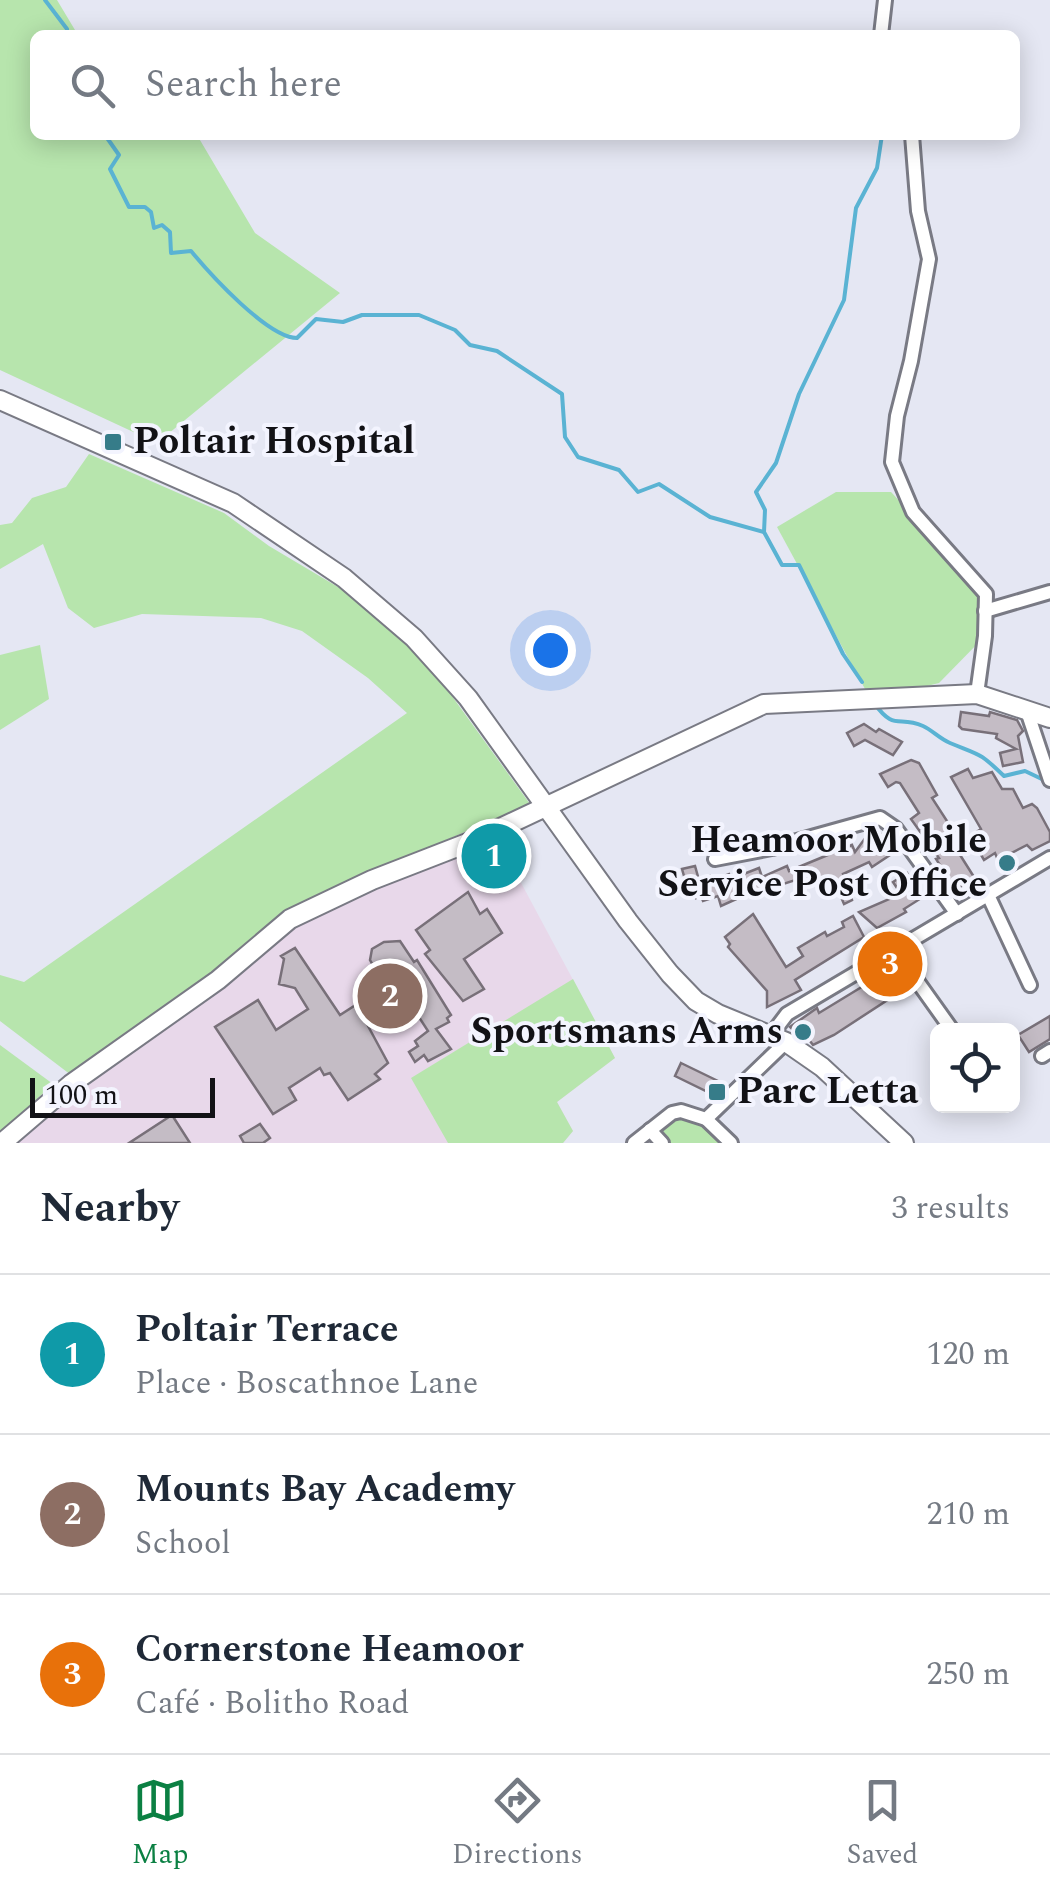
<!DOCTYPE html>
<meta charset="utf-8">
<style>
:root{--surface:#fff;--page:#f6f6f7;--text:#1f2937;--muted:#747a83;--line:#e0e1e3;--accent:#0b8043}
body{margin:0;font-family:Spectral,serif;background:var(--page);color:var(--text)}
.controls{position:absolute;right:30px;bottom:30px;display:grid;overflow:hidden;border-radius:15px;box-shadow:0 5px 25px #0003}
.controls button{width:90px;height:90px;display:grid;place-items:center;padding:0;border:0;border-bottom:2px solid var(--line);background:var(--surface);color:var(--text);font:50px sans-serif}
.scale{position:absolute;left:30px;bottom:25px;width:185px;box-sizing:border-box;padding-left:10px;border:5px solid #121216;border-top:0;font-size:28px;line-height:35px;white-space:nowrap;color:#121216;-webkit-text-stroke:8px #f3f4fe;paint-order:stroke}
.you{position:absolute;left:550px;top:650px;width:35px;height:35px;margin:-25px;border:8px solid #fff;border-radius:50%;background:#1a73e8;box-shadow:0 0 0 15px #1a73e833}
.badge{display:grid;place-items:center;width:65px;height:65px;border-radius:50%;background:var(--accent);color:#fff;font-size:32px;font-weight:700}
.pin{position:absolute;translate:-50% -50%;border:5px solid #fff;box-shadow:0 2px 10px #0006}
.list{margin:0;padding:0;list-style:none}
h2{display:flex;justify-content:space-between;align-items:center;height:130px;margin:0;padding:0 40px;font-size:42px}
h2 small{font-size:32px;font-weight:400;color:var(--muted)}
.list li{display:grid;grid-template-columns:65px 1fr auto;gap:30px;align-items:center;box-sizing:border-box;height:160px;padding:0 40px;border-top:2px solid var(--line)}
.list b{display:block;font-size:38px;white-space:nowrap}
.list p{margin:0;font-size:32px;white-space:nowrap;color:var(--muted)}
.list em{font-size:32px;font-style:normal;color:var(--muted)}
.icon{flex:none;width:55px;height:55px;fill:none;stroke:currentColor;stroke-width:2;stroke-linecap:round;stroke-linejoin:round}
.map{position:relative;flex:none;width:1050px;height:1143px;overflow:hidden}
.search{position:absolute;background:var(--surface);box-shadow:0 5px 25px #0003;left:30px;right:30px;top:30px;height:110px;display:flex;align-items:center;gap:25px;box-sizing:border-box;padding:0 35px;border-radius:15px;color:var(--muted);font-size:38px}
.sheet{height:610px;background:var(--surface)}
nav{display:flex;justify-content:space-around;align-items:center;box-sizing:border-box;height:140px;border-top:2px solid var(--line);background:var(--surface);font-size:28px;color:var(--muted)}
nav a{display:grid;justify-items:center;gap:5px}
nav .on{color:var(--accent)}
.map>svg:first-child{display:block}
</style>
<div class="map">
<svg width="1050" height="1143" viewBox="0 0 1050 1143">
<rect width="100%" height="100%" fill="#e5e7f3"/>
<path fill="#e8d8ea" d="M496 836 615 1058 557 1102 573 1131 563 1143H16L254 953 329 902Z"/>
<g fill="#b7e5ad">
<path d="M0 0H57L78 35H35V135H197L255 233 340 293 157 443 0 370Z"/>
<path d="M89 454 224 513 269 546 343 590 428 663 530 804 358 878 278 916 203 984 71 1075 0 1021V975L24 982 407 713 368 678 302 631 261 618 142 614 94 628 68 608 43 544 0 569V525L12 523 32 498 66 487Z"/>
<path d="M836 492H891L986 594 985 636 939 683 871 700 777 527Z"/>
<path d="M40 645 49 699 0 730V655Z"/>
<path d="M573 979 615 1058 557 1102 573 1131 563 1143H448L411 1078Z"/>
<path d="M0 1045 53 1084 0 1133Z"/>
<path d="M672 1113 706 1119 731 1143H662L650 1130Z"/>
</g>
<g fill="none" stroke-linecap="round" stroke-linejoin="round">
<g stroke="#5ab3d3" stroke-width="4">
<path d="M45 0 67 29V35"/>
<path d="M105 135 119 155 110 169 129 207H145L151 212 154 228 162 225 170 232 171 253 191 251C210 274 268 338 297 338L316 319 343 322 362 315H419L455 330 470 345 497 351 562 394 565 437 578 457 619 470 638 492 659 484 710 517 764 532 782 565H799L843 654 862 682"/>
<path d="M764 532 765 510 756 492 776 463 799 394 844 300 856 208 877 168 882 135"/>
<path d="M874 703C895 732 898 715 923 726 932 730 940 739 950 743 982 756 979 752 1004 776L1025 771 1046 781"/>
</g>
</g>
<g fill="#c4bcc5" stroke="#787079" stroke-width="2.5">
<path d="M961 712 989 716 990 712 1017 720 1023 731 1018 736 1023 762 1003 766 1000 753 1016 749 996 738 997 734 962 729 959 726Z"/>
<path d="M864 724 876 732 879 729 902 742 893 755 865 740 854 746 847 733Z"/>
<path d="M911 760 919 763 937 795 932 798 956 835 950 839 974 877 956 890 936 859 939 858 911 819 919 813 900 783 896 782 888 787 880 774Z"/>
<path d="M968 769 973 778 992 772 1002 789H1013L1023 808 1032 804 1037 808 1050 832V841L1032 850 1027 845 998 860 995 853 984 860 970 836 981 829 951 777Z"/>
<path d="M880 833 890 855 872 867 869 862 843 874 852 900 844 904 836 885 831 887 829 882 823 885 822 881 815 884 811 875 755 893 754 891 721 906 718 896 703 901 701 896 696 898 692 887 688 889 684 876 682 869 695 866 699 880 710 876 711 881 729 874 731 879 759 868 762 877 787 866 789 871 852 845 855 852 866 837Z"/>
<path d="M907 873 923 897 904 909 906 912 877 928 859 912 901 894 893 882Z"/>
<path d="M468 892 480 914 487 909 502 933 464 959 484 989 463 1001 425 954 430 950 416 930Z"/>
<path d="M753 914 786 967 803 956 798 948 825 932 827 936 844 927 842 922 853 916 864 937 795 980 801 990 767 1007V991L728 947 730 944 725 937Z"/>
<path d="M400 941 414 962 417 960 451 1015 447 1018 449 1022 436 1029 451 1049 428 1061 424 1055 415 1062 409 1052 418 1046 415 1041 428 1031 415 1011 401 1020 394 1009 368 1026 388 1063 375 1074 380 1079 348 1100 330 1073 324 1075 320 1068 289 1088 296 1100 273 1114 215 1027 258 1000 276 1030 308 1009 295 988 279 984 284 959 281 956 295 948 340 1015 385 986 370 960 372 949 384 942Z"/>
<path d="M892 963 895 968 882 981 892 997 834 1035 813 1045 803 1032 798 1035 790 1027 817 1008 819 1013 878 977 876 973Z"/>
<path d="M1050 1016V1039L1029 1052 1018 1035Z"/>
<path d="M681 1063 718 1081 712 1094 675 1076Z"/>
<path d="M172 1115 190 1143H129Z"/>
<path d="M260 1124 270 1138 263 1143H244L240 1136Z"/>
</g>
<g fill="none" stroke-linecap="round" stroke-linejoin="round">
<defs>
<g id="street">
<path d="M881 35 885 0"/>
<path d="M912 135 918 211 929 259 911 361 897 416 892 462 913 512 986 594 985 636 977 694"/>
<path d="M985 611 1050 592"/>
<path d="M1027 711 1050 780"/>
<path d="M715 859 772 848 880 818 896 829 957 914"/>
<path d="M988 895 1030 985"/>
<path d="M895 950 952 1030"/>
<path d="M771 1035 787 1014 1050 858"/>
<path d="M1042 1056 1050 1051"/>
<path d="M706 1119 731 1143"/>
<path d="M650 1130 662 1143"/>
<path d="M634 1143 672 1113 681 1111 706 1119 786 1042"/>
</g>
<g id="secondary">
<path d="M0 400 233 503 344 578 414 638 468 698 628 921 670 974 696 1001 718 1014 786 1042 822 1067 904 1143"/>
<path d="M2 1143 71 1084 218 980 290 919 372 880 475 840 764 704 977 694 1050 718"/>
</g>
</defs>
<use href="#street" stroke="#797a84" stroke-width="18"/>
<use href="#secondary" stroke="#797a84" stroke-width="22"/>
<use href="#street" stroke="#fff" stroke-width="12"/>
<use href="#secondary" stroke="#fff" stroke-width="18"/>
</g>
<g fill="#367c89" stroke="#f3f4fe" stroke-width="4">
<rect x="103" y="432" width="20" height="20" rx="5"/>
<circle cx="1007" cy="863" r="10"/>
<circle cx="803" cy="1032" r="10"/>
<rect x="707" y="1082" width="20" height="20" rx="5"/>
</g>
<g text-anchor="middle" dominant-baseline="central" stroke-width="8" stroke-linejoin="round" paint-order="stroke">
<g font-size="38" font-weight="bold" fill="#121216" stroke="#f3f4fe" text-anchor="start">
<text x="133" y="442">Poltair Hospital</text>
<text x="987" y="841" text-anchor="end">Heamoor Mobile<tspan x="987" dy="44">Service Post Office</tspan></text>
<text x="783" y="1032" text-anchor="end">Sportsmans Arms</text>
<text x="737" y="1092">Parc Letta</text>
</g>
</g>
</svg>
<div class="controls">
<button><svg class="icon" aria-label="locate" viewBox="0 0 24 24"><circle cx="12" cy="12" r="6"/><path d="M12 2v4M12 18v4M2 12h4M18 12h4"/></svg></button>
</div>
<div class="scale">100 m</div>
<div class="you"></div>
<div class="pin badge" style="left:494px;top:856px;background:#0f9aa8">1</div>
<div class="pin badge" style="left:390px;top:996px;background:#8d6e63">2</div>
<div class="pin badge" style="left:890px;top:964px;background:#e8710a">3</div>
<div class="search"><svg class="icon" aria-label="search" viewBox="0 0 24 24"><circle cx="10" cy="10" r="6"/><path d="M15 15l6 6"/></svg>Search here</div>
</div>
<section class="sheet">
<h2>Nearby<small>3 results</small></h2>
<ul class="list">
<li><span class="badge" style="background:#0f9aa8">1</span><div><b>Poltair Terrace</b><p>Place · Boscathnoe Lane</p></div><em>120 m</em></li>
<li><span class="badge" style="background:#8d6e63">2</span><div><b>Mounts Bay Academy</b><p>School</p></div><em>210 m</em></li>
<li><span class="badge" style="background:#e8710a">3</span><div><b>Cornerstone Heamoor</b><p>Café · Bolitho Road</p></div><em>250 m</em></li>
</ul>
</section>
<nav>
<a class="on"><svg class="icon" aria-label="map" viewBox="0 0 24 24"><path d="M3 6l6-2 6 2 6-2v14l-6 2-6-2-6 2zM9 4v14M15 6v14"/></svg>Map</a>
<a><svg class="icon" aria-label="directions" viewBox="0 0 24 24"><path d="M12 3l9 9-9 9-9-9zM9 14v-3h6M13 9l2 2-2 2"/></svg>Directions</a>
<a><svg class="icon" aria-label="saved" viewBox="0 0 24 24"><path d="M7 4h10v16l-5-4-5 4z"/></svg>Saved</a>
</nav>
